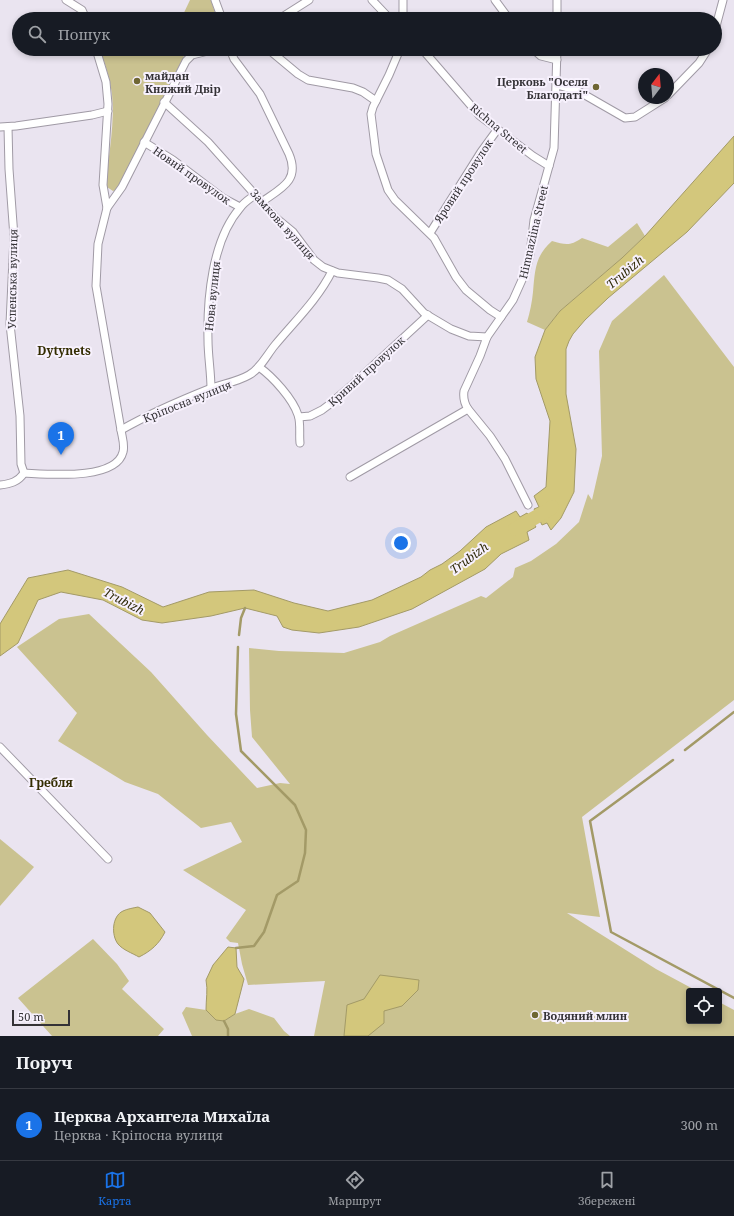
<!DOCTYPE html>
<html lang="uk">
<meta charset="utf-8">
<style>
:root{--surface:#171b24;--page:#20242c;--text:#f1f3f6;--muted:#9ea1a6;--line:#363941;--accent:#1a73e8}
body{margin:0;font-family:"Noto Serif",serif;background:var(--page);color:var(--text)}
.controls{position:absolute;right:12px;bottom:12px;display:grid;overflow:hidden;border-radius:4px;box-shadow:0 2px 6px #0003}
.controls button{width:36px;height:36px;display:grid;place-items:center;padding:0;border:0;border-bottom:1px solid var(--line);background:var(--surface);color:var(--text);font:20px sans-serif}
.compass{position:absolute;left:638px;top:68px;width:36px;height:36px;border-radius:50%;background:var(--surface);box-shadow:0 2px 6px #0003;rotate:16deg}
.scale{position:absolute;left:12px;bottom:10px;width:58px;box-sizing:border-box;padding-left:4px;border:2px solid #343236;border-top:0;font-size:11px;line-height:14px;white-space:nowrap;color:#343236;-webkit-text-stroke:3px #f7f1fd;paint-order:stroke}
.you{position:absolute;left:401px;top:543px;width:14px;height:14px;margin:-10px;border:3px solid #fff;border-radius:50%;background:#1a73e8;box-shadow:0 0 0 6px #1a73e833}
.badge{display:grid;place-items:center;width:26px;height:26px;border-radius:50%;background:var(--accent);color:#fff;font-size:13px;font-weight:700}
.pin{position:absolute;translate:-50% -33px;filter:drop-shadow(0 1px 2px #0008)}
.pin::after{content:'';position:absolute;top:21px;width:14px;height:12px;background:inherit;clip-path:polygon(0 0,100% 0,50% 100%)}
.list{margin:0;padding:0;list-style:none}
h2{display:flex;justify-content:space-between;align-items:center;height:52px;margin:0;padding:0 16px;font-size:17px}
h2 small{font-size:13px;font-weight:400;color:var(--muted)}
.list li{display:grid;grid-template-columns:26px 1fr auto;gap:12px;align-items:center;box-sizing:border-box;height:72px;padding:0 16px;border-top:1px solid var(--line)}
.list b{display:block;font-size:15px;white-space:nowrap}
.list p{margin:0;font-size:13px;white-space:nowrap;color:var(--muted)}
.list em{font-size:13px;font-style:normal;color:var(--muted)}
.icon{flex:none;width:22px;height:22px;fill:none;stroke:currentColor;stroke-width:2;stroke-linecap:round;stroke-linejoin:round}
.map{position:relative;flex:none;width:734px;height:1036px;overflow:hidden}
.search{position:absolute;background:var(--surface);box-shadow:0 2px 6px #0003;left:12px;right:12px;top:12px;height:44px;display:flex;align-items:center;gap:10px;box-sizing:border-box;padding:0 14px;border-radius:22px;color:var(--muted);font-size:15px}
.sheet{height:124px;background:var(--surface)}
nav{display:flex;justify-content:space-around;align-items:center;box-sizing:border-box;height:56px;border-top:1px solid var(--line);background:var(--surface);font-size:11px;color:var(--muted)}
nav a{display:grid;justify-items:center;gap:2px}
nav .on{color:var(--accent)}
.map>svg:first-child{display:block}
</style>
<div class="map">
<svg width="734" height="1036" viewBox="0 0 734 1036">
<rect width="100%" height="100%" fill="#eae4f0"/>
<g fill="#cac290">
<path d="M190 0H211L217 19H181Z"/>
<path d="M100 49 187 50 120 184 116 190 113 191 107 187 106 181C109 154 115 121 112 94 110 79 105 64 100 49Z"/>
<path d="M637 223 645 236 622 258 560 311 545 330 527 322C530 312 532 302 533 292 535 270 535 256 552 241 566 245 570 246 582 238L608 247Z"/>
<path d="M664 275 734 367V700L582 817 600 917 567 913 656 969 697 991H689V1021H719V1002L734 1010V1036H314L325 981 248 985 242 964 238 943 230 942 226 938 246 910 183 870 242 842 231 822 201 828 158 794 125 782 58 741 77 713 17 647 59 619 89 614 151 672 207 735 257 788 280 783 290 784 252 737 250 710 249 648 279 651 344 653 380 642 390 636 481 596 486 598 513 577 515 568 531 561 556 544 579 522 588 494 592 500 602 456 599 351 612 321Z"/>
<path d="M0 839 34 867 0 906Z"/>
<path d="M93 939 117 964 129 981 122 989 164 1029 158 1036H52L18 998Z"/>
<path d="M186 1007 206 1010 211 1015 224 1021 235 1014 249 1009 274 1018 284 1031 290 1036H192L182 1013Z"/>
</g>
<g fill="#d3c77c" stroke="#a39a67">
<path d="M734 136V183L687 232 608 298 585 320 573 334 569 341 566 349V394L576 449 574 492 561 518 551 530 547 523 542 525 534 509 539 507 534 496 546 487 550 421 536 379 535 357 545 330 560 311 622 258 645 236Z"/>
<path d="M516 511 520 517 527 513 536 527 527 532 529 540 501 554 485 569 412 609 359 627 319 633 292 630 283 627 277 616 245 608 211 616 162 623 142 620 103 600 61 592 38 600 18 643 0 656V624L28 578 68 570 122 587 163 607 209 592 254 590 294 603 328 611 372 600 421 577 430 570 442 564 460 551 486 527Z"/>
<path d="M138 907 150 913 165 932C159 944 151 951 139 957 132 953 123 950 118 944 111 935 112 916 123 911 127 909 133 908 138 907Z"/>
<path d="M228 947 236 948 237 967 244 979 235 1014 224 1021 216 1020 206 1010C206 999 208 990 206 980L213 965Z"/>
<path d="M380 975 419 980 418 990 402 1006 384 1011V1023L368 1036H344L347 1005 364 999Z"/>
</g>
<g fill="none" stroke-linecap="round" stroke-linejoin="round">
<g stroke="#a39a67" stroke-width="2.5">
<path d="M239 635 241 618 245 608"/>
<path d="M685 750 734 712"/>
<path d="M673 760 590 821 611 932 734 998"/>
<path d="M236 948 254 946 264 932 277 895 298 881 305 853 306 830 295 805 241 751 236 714 238 647"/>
<path d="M224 1021 228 1029V1036"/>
</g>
<path stroke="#d3c77c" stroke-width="14" d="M515 529 550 509 552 507"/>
<defs>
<g id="street">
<path d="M66 0 82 10 86 19"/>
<path d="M215 0 222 19"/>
<path d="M372 0 390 19"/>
<path d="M403 0V19"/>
<path d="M495 0 509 19"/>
<path d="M557 0V19"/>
<path d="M279 19 309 0"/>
<path d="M715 30 723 0"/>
<path d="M230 49 234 59 260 94 289 154C300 180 282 188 263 201"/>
<path d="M268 49 298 74 308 80 353 88 363 92 376 101"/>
<path d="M400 49 389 75 373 107 371 114 376 154 388 190 395 200 434 238 456 277 466 290 490 310 501 317"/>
<path d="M422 49 480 116 533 156 549 166"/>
<path d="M533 49 541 56 557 60"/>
<path d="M557 85 578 91 625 118 635 117 665 98"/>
<path d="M668 95 699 63 708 49"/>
<path d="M164 102 208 142 276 218 293 232 314 260 323 267 338 273 378 278 388 280 402 289 424 313 451 329 469 336 487 337"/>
<path d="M0 127 16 126 92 115 108 111"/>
<path d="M144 142 173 160 223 198 240 207"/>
<path d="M107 208 122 187 186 61 192 55 216 49"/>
<path d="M430 233 481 152 497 130"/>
<path d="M259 367C273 377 293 399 298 415 301 423 299 434 300 443"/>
<path d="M211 389C211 372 208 356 208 340 207 299 212 240 240 208 244 202 251 198 256 194"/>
<path d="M299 417 310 416 322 410 330 404 351 386 428 315"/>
<path d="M121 430C149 414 179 401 209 389 222 384 237 382 249 375 261 368 266 356 275 345 295 321 318 299 332 271"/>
<path d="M24 473C47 474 116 481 123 452 125 445 122 437 121 430L96 286 98 244 107 208 103 185 108 104 106 82 96 49"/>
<path d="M350 477 468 409"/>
<path d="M0 485C10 484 18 482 24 473L21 464 20 416 10 324 14 237 9 169 8 127"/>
<path d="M528 505 505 459 490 436 468 409C464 403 463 398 464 391L480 356 487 337 513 300 526 271 530 254 534 220 554 148 557 49"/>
<path d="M0 747 108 859"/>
</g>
</defs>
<use href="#street" stroke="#a09aa5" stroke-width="9"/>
<use href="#street" stroke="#fff" stroke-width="7"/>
</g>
<g fill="#6f6633" stroke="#f7f1fd" stroke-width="1.5">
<circle cx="137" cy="81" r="4"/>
<circle cx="596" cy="87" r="4"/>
<circle cx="535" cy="1015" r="4"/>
</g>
<g text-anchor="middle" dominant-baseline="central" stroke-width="4" stroke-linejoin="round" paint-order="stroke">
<g font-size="11" font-weight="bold" fill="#343236" stroke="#f7f1fd" text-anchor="start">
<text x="145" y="75">майдан<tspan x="145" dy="13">Княжий Двір</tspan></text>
<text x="588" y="81" text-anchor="end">Церковь "Оселя<tspan x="588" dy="13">Благодаті"</tspan></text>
<text x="543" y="1015">Водяний млин</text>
</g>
<g font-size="11" fill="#343236" stroke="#f7f1fd">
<text transform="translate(499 128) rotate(40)">Richna Street</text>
<text transform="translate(192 175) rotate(35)">Новий провулок</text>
<text transform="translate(463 181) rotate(-57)">Яровий провулок</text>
<text transform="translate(283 224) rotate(48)">Замкова вулиця</text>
<text transform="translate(533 232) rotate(-77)">Himnaziina Street</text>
<text transform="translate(12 279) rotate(-89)">Успенська вулиця</text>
<text transform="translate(212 296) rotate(-84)">Нова вулиця</text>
<text transform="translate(366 371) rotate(-42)">Кривий провулок</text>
<text transform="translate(187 401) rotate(-22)">Кріпосна вулиця</text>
</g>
<g font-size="12" font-style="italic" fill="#2f2a07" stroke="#f7f1fd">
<text transform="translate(625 272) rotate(-40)">Trubizh</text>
<text transform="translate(469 558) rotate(-36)">Trubizh</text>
<text transform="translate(124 601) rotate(27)">Trubizh</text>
</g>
<g font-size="12" font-weight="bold" fill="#332c01" stroke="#f7f1fd">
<text x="64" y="350">Dytynets</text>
<text x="51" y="782">Гребля</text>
</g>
</g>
</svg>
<div class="controls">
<button><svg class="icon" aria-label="locate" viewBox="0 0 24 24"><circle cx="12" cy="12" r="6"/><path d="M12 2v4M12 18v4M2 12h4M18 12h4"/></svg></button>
</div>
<svg class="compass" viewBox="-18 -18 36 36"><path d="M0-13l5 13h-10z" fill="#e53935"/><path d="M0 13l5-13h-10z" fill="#9ea1a6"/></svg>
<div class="scale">50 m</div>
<div class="you"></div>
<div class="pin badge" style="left:61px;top:455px">1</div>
<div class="search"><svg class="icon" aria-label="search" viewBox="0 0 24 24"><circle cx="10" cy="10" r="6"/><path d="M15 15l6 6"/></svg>Пошук</div>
</div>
<section class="sheet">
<h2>Поруч<small></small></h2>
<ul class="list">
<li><span class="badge">1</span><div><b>Церква Архангела Михаїла</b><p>Церква · Кріпосна вулиця</p></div><em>300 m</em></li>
</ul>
</section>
<nav>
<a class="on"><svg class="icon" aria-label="map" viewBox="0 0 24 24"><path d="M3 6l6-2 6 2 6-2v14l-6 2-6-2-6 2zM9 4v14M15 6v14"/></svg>Карта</a>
<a><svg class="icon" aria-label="directions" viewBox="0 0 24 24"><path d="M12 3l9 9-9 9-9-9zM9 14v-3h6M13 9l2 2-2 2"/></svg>Маршрут</a>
<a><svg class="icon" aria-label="saved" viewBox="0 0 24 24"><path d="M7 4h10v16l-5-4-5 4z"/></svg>Збережені</a>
</nav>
